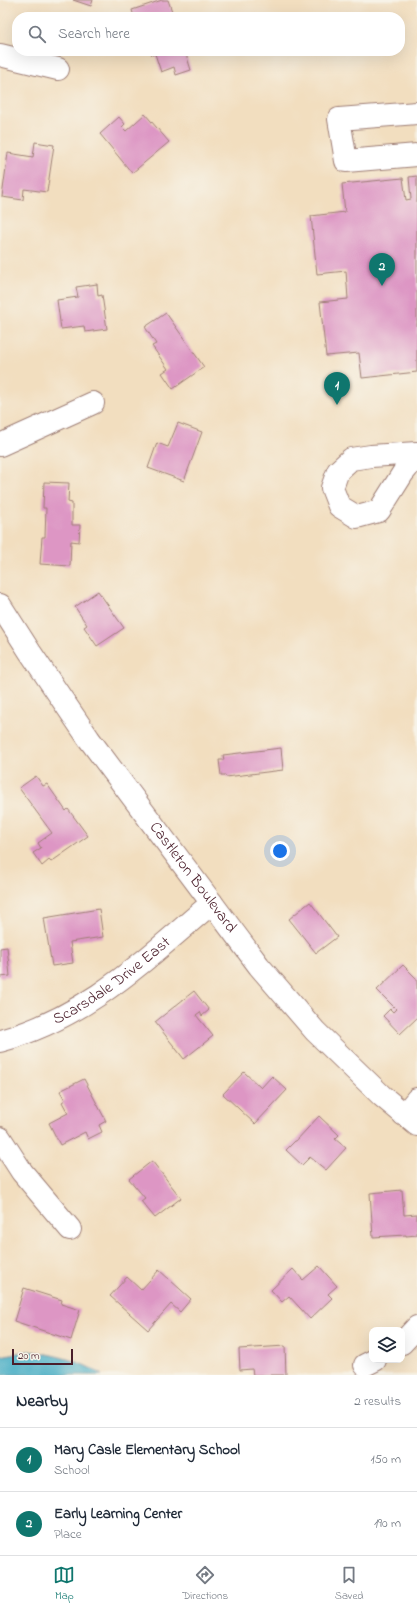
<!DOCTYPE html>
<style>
:root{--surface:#fff;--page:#f6f6f7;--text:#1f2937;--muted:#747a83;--line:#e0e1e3;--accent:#0f766e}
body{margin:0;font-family:"Indie Flower",sans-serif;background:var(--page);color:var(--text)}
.controls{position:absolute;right:12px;bottom:12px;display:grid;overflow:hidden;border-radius:8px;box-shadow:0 4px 16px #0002}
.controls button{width:36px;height:36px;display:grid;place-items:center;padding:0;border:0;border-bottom:1px solid var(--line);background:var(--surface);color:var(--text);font:20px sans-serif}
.scale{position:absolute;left:12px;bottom:10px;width:61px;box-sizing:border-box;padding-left:4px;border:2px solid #4a1f2b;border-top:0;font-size:11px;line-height:14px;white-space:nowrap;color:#4a1f2b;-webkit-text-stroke:3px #f7f3e8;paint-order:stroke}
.you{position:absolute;left:280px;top:851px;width:14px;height:14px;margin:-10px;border:3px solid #fff;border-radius:50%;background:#1a73e8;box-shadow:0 0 0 6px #1a73e833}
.badge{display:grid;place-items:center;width:26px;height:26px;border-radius:50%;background:var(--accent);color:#fff;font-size:13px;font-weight:700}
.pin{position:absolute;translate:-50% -33px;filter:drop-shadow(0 1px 2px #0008)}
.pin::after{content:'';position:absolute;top:21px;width:14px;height:12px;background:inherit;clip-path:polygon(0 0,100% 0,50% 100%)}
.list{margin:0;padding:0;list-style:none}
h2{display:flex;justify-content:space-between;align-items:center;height:52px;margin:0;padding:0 16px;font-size:17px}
h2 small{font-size:13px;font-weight:400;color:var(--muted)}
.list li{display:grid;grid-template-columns:26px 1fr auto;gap:12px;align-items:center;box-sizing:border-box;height:64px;padding:0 16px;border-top:1px solid var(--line)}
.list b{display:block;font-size:15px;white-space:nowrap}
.list p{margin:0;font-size:13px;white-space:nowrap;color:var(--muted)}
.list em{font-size:13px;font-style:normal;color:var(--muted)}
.icon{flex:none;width:22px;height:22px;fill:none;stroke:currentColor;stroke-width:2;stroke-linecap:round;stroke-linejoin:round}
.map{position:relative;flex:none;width:417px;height:1375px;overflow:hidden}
.search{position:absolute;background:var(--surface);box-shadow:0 4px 16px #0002;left:12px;right:12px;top:12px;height:44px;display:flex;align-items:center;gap:10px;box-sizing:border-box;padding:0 14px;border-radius:16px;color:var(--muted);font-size:15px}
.sheet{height:180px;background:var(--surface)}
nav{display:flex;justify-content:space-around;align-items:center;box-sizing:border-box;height:56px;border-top:1px solid var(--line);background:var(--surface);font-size:11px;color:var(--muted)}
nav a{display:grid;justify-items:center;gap:2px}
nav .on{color:var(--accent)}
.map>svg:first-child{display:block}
</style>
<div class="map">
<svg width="417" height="1375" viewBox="0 0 417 1375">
<rect width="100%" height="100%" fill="#f7f3e8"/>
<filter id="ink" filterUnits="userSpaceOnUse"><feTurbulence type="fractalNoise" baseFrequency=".025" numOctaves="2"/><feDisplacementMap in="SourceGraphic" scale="8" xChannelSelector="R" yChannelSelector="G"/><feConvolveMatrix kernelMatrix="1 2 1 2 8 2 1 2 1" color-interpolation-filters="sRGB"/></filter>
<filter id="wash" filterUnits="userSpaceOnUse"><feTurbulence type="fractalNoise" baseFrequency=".012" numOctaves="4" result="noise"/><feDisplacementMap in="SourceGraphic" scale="16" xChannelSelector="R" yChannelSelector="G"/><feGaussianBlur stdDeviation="0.9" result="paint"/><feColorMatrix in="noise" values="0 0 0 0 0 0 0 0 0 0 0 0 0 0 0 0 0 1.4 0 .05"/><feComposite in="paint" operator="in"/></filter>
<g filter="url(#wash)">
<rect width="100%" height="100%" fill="#f2debf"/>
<path fill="#46aec6" stroke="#486678" d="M29 1351C55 1355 80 1360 102 1375H0V1356Z"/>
<g id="blocks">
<g fill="#dd96c4">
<path d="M73 0H93L91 6Z"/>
<path d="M162 0H168L174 17H134L132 10Z"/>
<path d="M150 51H185L191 70 176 75 174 67 161 72 155 54 152 55Z"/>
<path d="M145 114 169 142 132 173 100 134 119 117 125 124 122 127 126 131Z"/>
<path d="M35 142 54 145 47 192 24 189 23 200 2 197 8 153 33 157Z"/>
<path d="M417 176V372L362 378 359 353 326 356 320 302 348 299 346 271 317 274 311 216 345 212 342 184 403 178 406 200 411 199 409 177Z"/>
<path d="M97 284 98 296 102 295 107 329 85 332 84 326 61 329 57 300 78 297 76 287Z"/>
<path d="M166 313 204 367 173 389 162 373 168 369 152 346 156 344 145 327Z"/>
<path d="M178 423 202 432 184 481 148 468 157 443 168 447Z"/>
<path d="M44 482 69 483 68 502 72 503V525H80L79 542 71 541 70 566 40 564 42 537H45L46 508H43Z"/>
<path d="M98 591 124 628 97 646 84 627 87 625 75 607Z"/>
<path d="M281 748 283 770 226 777 225 775H221L219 760H224L223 755Z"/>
<path d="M36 776 43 786 47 784 66 811 68 809 88 836 51 862 49 860 42 866 33 853 41 848 38 843 52 833 19 788Z"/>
<path d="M310 902 337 937 316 953 289 919Z"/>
<path d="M99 909 103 937 70 942 73 963 52 966 44 918Z"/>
<path d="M7 947 10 976 0 977V948Z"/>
<path d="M403 965 417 979V1018L400 1034 383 1016 390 1009 393 1012 396 1009 377 990Z"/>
<path d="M194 991 209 1010 202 1016 200 1012 196 1015 213 1036 184 1059 155 1022Z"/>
<path d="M244 1072 261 1088 272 1076 287 1090 255 1124 223 1094Z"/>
<path d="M84 1079 106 1121 99 1125 102 1132 88 1139 85 1132 60 1145 49 1123 68 1113 62 1102 65 1100 60 1091Z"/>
<path d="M319 1116 339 1135 335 1139 346 1148 326 1170 310 1157 302 1165 286 1150 295 1141H296Z"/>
<path d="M152 1161 181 1198 155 1218 141 1201 145 1198 129 1179Z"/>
<path d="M402 1190 404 1215 417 1214V1235L406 1236V1235L373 1237 370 1193Z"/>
<path d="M319 1266 337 1286 328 1294 332 1298 310 1319 289 1296 282 1302 271 1290 293 1269 303 1280Z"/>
<path d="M159 1270 191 1299 180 1312 171 1304 148 1330 110 1296 127 1277 141 1290Z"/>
<path d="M24 1288 62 1300 61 1304 80 1310 71 1340 14 1321Z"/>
<path d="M285 1346 286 1375H253L252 1369 240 1370 239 1349Z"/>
</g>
</g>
</g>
<g filter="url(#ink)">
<use href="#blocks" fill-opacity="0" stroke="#9e7e75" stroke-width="1"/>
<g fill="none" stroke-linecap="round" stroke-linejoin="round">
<defs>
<g id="minor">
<path d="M0 55 58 69"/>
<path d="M417 113 339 119 346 161 417 155"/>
<path d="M0 445 93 403"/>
<path d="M417 453 371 456 351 459 338 471 332 488 339 506 357 517 379 511 403 473 417 456"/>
<path id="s1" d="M0 605 30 652 89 739 259 966 315 1031 382 1096 417 1125"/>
<path id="s2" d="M0 1041C88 1017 144 960 212 903"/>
<path d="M404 1115 417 1099"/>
<path d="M0 1138 22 1172 70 1229"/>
<path d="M402 1343 417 1327"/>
<path d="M365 1365 375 1360"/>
</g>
</defs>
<use href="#minor" stroke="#9e7e75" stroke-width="24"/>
<use href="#minor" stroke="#fff" stroke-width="22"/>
</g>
</g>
<g text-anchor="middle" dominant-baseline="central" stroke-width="3.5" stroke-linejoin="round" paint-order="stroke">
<g font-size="16" fill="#4a1f2b" stroke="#f7f3e8">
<text stroke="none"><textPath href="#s1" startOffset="334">Castleton Boulevard</textPath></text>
<text stroke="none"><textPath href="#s2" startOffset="128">Scarsdale Drive East</textPath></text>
</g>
</g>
</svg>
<div class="controls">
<button><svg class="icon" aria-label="layers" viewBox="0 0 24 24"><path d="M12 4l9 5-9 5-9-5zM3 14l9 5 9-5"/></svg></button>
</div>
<div class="scale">20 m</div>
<div class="you"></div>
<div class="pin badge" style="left:337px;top:405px">1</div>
<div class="pin badge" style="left:382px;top:286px">2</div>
<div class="search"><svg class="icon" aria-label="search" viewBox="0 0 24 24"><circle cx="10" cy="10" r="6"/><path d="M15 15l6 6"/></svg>Search here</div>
</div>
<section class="sheet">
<h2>Nearby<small>2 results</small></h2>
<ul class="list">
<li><span class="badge">1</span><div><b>Mary Casle Elementary School</b><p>School</p></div><em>150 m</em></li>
<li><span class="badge">2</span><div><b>Early Learning Center</b><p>Place</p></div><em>190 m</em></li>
</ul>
</section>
<nav>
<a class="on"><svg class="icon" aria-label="map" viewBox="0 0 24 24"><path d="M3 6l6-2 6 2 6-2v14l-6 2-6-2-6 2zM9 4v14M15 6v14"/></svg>Map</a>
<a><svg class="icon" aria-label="directions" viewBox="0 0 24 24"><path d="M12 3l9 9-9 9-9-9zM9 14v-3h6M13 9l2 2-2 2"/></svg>Directions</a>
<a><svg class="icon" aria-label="saved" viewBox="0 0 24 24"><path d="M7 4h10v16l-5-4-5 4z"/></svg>Saved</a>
</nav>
